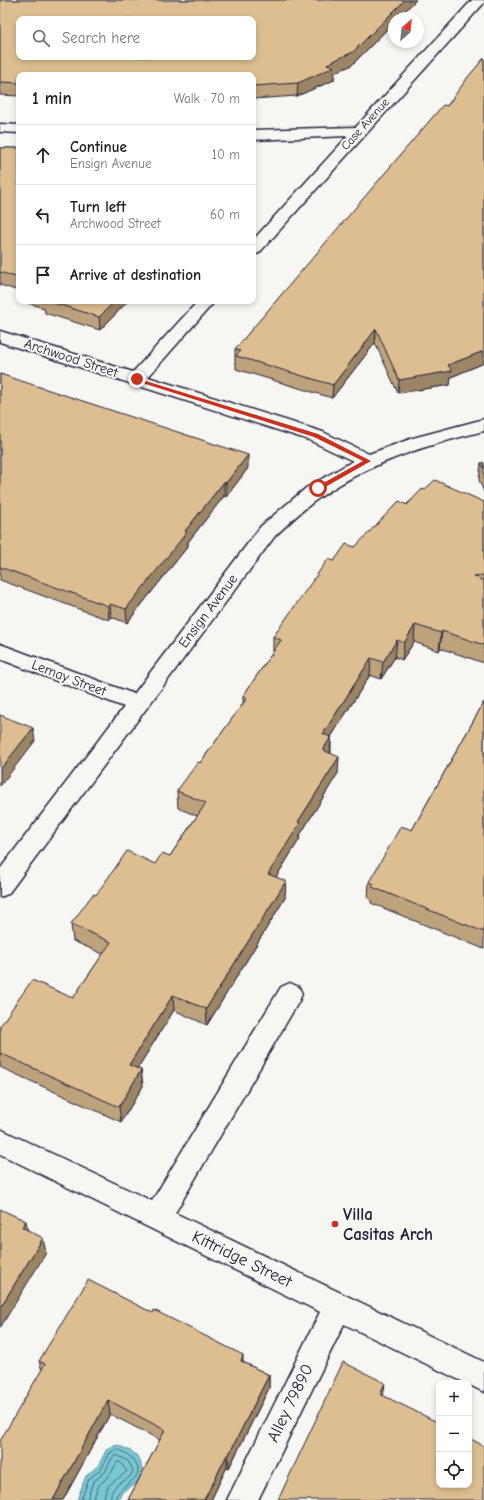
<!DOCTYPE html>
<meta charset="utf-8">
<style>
:root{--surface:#fff;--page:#f6f6f6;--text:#202124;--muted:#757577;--line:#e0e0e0}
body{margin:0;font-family:"Comic Neue",sans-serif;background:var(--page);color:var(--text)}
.controls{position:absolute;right:12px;bottom:12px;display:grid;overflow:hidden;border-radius:8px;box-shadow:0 2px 6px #0003}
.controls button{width:36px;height:36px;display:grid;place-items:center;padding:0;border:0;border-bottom:1px solid var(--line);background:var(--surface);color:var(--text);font:20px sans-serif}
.compass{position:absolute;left:388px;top:12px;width:36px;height:36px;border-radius:50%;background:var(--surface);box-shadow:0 2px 6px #0003;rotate:27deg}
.stop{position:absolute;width:12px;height:12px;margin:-9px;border:3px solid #c8321e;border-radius:50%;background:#fff}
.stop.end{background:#c8321e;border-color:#fff;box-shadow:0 1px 4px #0008}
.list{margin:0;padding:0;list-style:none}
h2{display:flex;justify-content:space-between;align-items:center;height:52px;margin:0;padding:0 16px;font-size:17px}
h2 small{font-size:13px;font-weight:400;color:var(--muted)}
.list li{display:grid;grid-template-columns:26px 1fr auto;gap:12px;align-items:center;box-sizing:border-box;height:60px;padding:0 16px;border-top:1px solid var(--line)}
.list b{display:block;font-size:15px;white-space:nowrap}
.list p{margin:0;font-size:13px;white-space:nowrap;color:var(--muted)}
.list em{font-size:13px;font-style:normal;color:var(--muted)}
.icon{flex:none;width:22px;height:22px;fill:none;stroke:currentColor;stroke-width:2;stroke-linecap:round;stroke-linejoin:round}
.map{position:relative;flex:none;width:484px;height:1500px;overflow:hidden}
.search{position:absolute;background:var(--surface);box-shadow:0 2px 6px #0003;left:16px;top:16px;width:240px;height:44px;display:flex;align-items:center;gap:10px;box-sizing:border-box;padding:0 14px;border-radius:8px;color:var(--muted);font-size:15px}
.panel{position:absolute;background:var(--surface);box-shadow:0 2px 6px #0003;left:16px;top:72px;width:240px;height:232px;border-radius:8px}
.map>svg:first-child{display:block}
</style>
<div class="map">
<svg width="484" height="1500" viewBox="0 0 484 1500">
<rect width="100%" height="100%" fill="#f6f6f2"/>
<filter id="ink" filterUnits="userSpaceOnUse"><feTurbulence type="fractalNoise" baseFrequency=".025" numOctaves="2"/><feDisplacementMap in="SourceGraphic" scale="8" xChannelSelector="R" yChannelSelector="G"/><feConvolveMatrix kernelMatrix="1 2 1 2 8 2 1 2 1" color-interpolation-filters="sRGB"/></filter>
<g filter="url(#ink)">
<path fill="#78c8d3" stroke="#568696" d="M117 1445 131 1451 136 1455 140 1461 142 1471 138 1482 122 1492 118 1500H77L86 1476 98 1466 107 1449Z"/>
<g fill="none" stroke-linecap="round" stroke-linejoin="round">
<g stroke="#446478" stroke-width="1">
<path d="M81 1500 89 1479 101 1469 110 1453 117 1449C125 1452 132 1456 136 1464 146 1481 117 1484 115 1500"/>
<path d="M87 1500 93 1482 105 1472 112 1458 117 1455 128 1461 133 1470C130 1485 112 1478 110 1500"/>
<path d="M93 1500 99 1485 110 1475 117 1462H120L127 1471C115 1483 106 1481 104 1500"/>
</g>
<defs>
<g id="minor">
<path d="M472 0H484V3L259 253 253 255V240L348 136 253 140V130L356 127Z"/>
<path d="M0 124 19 125V133L0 132Z"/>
<path d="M198 301H215L148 377 323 432 369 454 413 438 484 419V431C426 445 368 463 319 498 303 509 289 523 275 536L8 894 0 897V869L124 707 0 659V644L134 694 261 526 306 488 353 461 309 440 0 342V331L133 372Z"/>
<path d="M290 983 299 987 302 994 299 1001 175 1213 484 1362V1392L344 1324 258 1500H227L320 1312 0 1154V1129L152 1201 281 987Z"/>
</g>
</defs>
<use href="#minor" stroke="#22223b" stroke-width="3"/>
<use href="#minor" fill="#f6f6f2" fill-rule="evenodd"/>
</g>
<g fill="#bda37c" stroke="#22223b">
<path d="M0 0H416L398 18H394V22L352 65 334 73V80L297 96 253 99V75H19V96L0 95Z"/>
<path d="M484 58V363L451 377 450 385 398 393 375 343 332 398 236 369V363H235V349L447 106Z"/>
<path d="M0 148H19V291L0 285Z"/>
<path d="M28 301H128L100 330 45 313 44 308 28 303Z"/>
<path d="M0 374 248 468 226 497 224 496 188 542V546L127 623 111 617 109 620 0 580Z"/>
<path d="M481 463H484V492L479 480Z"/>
<path d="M424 490 484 502V663L440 648 439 651 414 642 402 660 395 657 381 679 370 675 331 737V753L338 773 300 835 299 840 276 877 285 898 207 1025 174 1010 137 1069 141 1070 143 1086 121 1122 0 1067V1026L73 998 103 954 73 941 71 924 96 895 170 856 197 816 178 808 177 791 200 763 243 704V696L273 652V637L334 561 355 547Z"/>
<path d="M484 702V949L371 903V900L368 898 369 882 412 830Z"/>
<path d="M39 1361 243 1362 269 1375V1388L229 1468 227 1467 211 1500H128L160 1440 110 1414 63 1500H0L42 1371Z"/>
</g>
<g fill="#9a8565" stroke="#22223b">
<path d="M405 0H416L398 18H394V22L352 65 334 73V80L297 96 298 83 327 64Z"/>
<path d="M115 301H128L100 330 99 317Z"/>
<path d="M376 329 375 343 332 398 333 385Z"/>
<path d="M484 351V363L451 377 450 385 398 393 399 380 448 365Z"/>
<path d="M248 455V468L226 497V483Z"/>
<path d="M224 482V496L188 542V546L127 623 126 609 185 531Z"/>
<path d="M110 604 111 617 109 620 108 606Z"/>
<path d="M415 625 414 642 402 660 404 643Z"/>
<path d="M442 631 440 648 439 651 441 633Z"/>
<path d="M397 640 395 657 381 679 383 662Z"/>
<path d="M371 658 370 675 322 751 323 734Z"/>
<path d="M33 728 35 741 0 786V770Z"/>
<path d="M331 737 330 754 323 750Z"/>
<path d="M339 757 338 773 300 835 299 840 268 890V874L298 822Z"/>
<path d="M286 881 285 898 207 1025 206 1009Z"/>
<path d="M173 995 174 1010 130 1080 129 1065Z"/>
<path d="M141 1070 143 1086 121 1122 119 1107Z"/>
<path d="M26 1221 29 1236 22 1227Z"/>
<path d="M43 1238 46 1253 0 1328V1308Z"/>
<path d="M243 1355V1369L241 1361Z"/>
<path d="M269 1375V1388L229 1468 228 1456Z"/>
<path d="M385 1383 383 1398 380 1394Z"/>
<path d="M108 1400 110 1414 63 1500H53Z"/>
<path d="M227 1455V1467L211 1500H204Z"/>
</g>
<g fill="#dcbe90" stroke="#22223b" fill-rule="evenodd">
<path d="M0 0H405L353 52 327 64 334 67 298 83 253 86V75H19V83L0 82ZM19 19H253V57H19Z"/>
<path d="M484 58V351L448 365 452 371 399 380 376 329 333 385 236 356 240 351 235 349 443 105 447 106 468 77Z"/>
<path d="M0 148H19V278L0 272Z"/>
<path d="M48 301H115L99 317Z"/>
<path d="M0 374 248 455 226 483 224 482 185 531 187 532 126 609 110 604 108 606 0 567Z"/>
<path d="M481 463H484V469Z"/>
<path d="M435 480 484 502V575L473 576 484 581V645L442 631 441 633 415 625 404 643 397 640 383 662 371 658 323 734 331 737 323 750 339 757 298 822 300 823 268 874 286 881 206 1009 173 995 129 1065 141 1070 119 1107 0 1053V1026L32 980 73 998 111 942 71 924 93 894 96 895 127 851 155 864 162 853 170 856 206 803 177 791 198 762 200 763 247 698 243 696 281 640 273 637 328 559 334 561 346 544 355 547 399 501 407 505 422 489 424 490Z"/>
<path d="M484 702V932L372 887 374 884 369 882 401 826 412 830Z"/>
<path d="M0 715 33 728 0 770Z"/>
<path d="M0 1209 26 1221 22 1227 43 1238 0 1308Z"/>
<path d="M88 1280 153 1313 154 1310 243 1355 241 1361 269 1375 228 1456 227 1455 204 1500H128L165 1430 108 1400 53 1500H0V1441L45 1364 39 1361Z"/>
<path d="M343 1362 385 1383 380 1394 439 1423V1485H469V1438L484 1446V1500H278Z"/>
</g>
</g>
<path fill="#c8321e" d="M136 378 318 434 371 461 320 490H316V487L363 461 314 437 136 381Z"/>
<circle fill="#c8321e" stroke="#f6f6f2" stroke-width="1.5" cx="335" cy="1224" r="4"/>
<g text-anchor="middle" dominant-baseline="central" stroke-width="4" stroke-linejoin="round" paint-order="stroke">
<g font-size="12" fill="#22223b" stroke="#f6f6f2">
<text transform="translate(365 124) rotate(-48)">Case Avenue</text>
</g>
<g font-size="14" fill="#22223b" stroke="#f6f6f2">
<text transform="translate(71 358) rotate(18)">Archwood Street</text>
<text transform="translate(208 611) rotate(-53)">Ensign Avenue</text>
<text transform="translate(69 678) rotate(21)">Lemay Street</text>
</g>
<g font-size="17" font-weight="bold" fill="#22223b" stroke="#f6f6f2" text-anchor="start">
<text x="343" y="1214">Villa<tspan x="343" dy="20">Casitas Arch</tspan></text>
</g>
<g font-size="17" fill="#22223b" stroke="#f6f6f2">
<text transform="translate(242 1259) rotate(26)">Kittridge Street</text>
<text transform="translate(290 1403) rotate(-64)">Alley 79890</text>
</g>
</g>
</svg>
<div class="controls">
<button>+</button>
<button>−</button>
<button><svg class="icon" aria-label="locate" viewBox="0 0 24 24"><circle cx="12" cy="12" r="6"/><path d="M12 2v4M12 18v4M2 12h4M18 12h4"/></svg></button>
</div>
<svg class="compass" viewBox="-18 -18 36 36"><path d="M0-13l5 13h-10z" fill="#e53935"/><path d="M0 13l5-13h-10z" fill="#757577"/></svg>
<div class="stop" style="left:318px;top:488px"></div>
<div class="stop end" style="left:137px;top:379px"></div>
<div class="search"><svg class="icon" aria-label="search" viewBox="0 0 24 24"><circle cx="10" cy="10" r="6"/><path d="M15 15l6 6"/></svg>Search here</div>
<section class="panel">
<h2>1 min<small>Walk · 70 m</small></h2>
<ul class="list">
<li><svg class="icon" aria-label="ahead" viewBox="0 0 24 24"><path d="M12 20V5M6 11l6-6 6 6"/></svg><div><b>Continue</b><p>Ensign Avenue</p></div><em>10 m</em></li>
<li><svg class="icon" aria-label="left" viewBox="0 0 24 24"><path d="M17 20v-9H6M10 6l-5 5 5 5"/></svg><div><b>Turn left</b><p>Archwood Street</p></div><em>60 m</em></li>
<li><svg class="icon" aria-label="arrive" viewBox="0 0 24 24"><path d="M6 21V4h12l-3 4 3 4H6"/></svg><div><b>Arrive at destination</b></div></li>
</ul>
</section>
</div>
